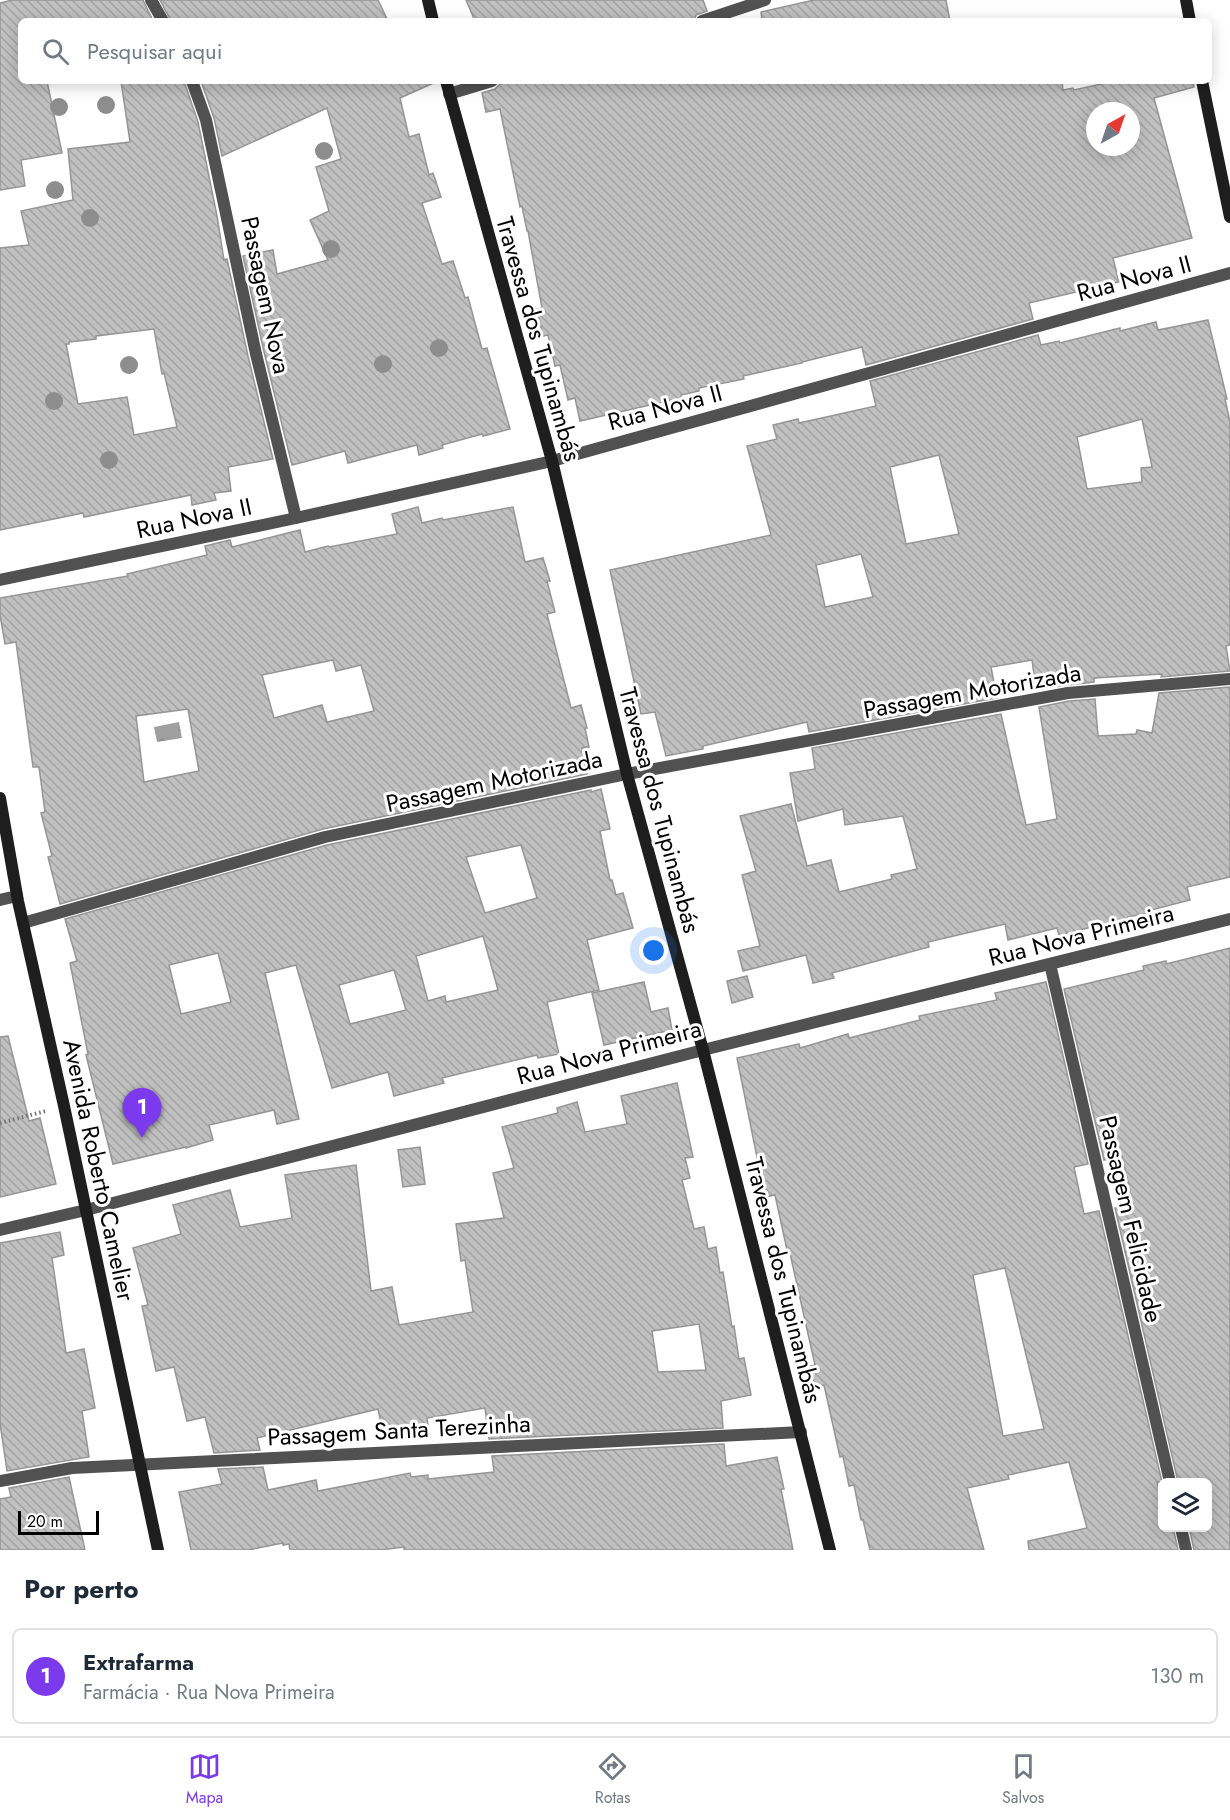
<!DOCTYPE html>
<html lang="pt">
<meta charset="utf-8">
<style>
:root{--surface:#fff;--page:#f6f6f7;--text:#1f2937;--muted:#747a83;--line:#e0e1e3;--accent:#7c3aed}
body{margin:0;font-family:Jost,sans-serif;background:var(--page);color:var(--text)}
.controls{position:absolute;right:18px;bottom:18px;display:grid;overflow:hidden;border-radius:9px;box-shadow:0 3px 15px #0003}
.controls button{width:54px;height:54px;display:grid;place-items:center;padding:0;border:0;border-bottom:2px solid var(--line);background:var(--surface);color:var(--text);font:30px sans-serif}
.compass{position:absolute;left:1086px;top:102px;width:54px;height:54px;border-radius:50%;background:var(--surface);box-shadow:0 3px 15px #0003;rotate:40deg}
.scale{position:absolute;left:18px;bottom:15px;width:81px;box-sizing:border-box;padding-left:6px;border:3px solid #000;border-top:0;font-size:16px;line-height:21px;white-space:nowrap;color:#000;-webkit-text-stroke:4px #fff;paint-order:stroke}
.you{position:absolute;left:654px;top:951px;width:21px;height:21px;margin:-15px;border:4px solid #fff;border-radius:50%;background:#1a73e8;box-shadow:0 0 0 9px #1a73e833}
.badge{display:grid;place-items:center;width:39px;height:39px;border-radius:50%;background:var(--accent);color:#fff;font-size:20px;font-weight:700}
.pin{position:absolute;translate:-50% -50px;filter:drop-shadow(0 2px 3px #0008)}
.pin::after{content:'';position:absolute;top:32px;width:21px;height:18px;background:inherit;clip-path:polygon(0 0,100% 0,50% 100%)}
.list{margin:0;padding:0;list-style:none}
h2{display:flex;justify-content:space-between;align-items:center;height:78px;margin:0;padding:0 24px;font-size:26px}
h2 small{font-size:20px;font-weight:400;color:var(--muted)}
.list li{display:grid;grid-template-columns:39px 1fr auto;gap:18px;align-items:center;box-sizing:border-box;height:96px;margin:0 12px 12px;padding:0 12px;border:2px solid var(--line);border-radius:9px}
.list b{display:block;font-size:22px;white-space:nowrap}
.list p{margin:0;font-size:20px;white-space:nowrap;color:var(--muted)}
.list em{font-size:20px;font-style:normal;color:var(--muted)}
.icon{flex:none;width:33px;height:33px;fill:none;stroke:currentColor;stroke-width:2;stroke-linecap:round;stroke-linejoin:round}
.map{position:relative;flex:none;width:1230px;height:1550px;overflow:hidden}
.search{position:absolute;background:var(--surface);box-shadow:0 3px 15px #0003;left:18px;right:18px;top:18px;height:66px;display:flex;align-items:center;gap:15px;box-sizing:border-box;padding:0 21px;border-radius:9px;color:var(--muted);font-size:22px}
.sheet{height:186px;background:var(--surface)}
nav{display:flex;justify-content:space-around;align-items:center;box-sizing:border-box;height:84px;border-top:2px solid var(--line);background:var(--surface);font-size:16px;color:var(--muted)}
nav a{display:grid;justify-items:center;gap:3px}
nav .on{color:var(--accent)}
.map>svg:first-child{display:block}
</style>
<div class="map">
<svg width="1230" height="1550" viewBox="0 0 1230 1550">
<defs>
<pattern id="water-ripples" width="26" height="14" patternUnits="userSpaceOnUse" patternTransform="scale(1.5)"><rect width="26" height="14" fill="#9f9f9f"/><path d="M2 4q2-2 4 0t4 0M15 11q2-2 4 0t4 0" fill="none" stroke="#878787"/></pattern>
<pattern id="building-back-hatch" width="6" height="6" patternUnits="userSpaceOnUse" patternTransform="scale(1.5)"><rect width="6" height="6" fill="#c0c0c0"/><path d="M-1 5l2 2M0 0l6 6M5-1l2 2" fill="none" stroke="#a3a3a3"/></pattern>
</defs>
<rect width="100%" height="100%" fill="#fff"/>
<path fill="url(#water-ripples)" d="M179 722 182 738 157 742 154 727Z"/>
<g fill="url(#building-back-hatch)" stroke="#959595" stroke-width="1.5" fill-rule="evenodd">
<path d="M12 0H143L153 21H21V81H47L62 153 21 160 25 186 0 190V3Z"/>
<path d="M160 0H378L388 21H171Z"/>
<path d="M466 0H703L707 11 696 15 694 21H475Z"/>
<path d="M814 0H946L950 21H762L761 12Z"/>
<path d="M121 81H184L198 122 217 216 224 260 227 259 248 356 273 459 228 467 231 491 214 493 216 500 192 505 191 495 84 517 83 513 0 530V248L29 245 21 211 73 200 68 149 130 142ZM154 329 162 374 164 373 177 427 134 435 127 397 78 404 66 344H69V342L96 339V336Z"/>
<path d="M201 81H438L400 98 409 137 419 134 429 175 433 173 441 197 422 203 442 264 453 261 465 298 468 297 482 349 487 348 510 429 483 436 482 434 442 445 443 448 419 455 417 445 348 463 345 451 292 465 264 352 243 256 273 250 277 274 328 260 310 220 329 211 316 167 341 159 327 108 222 156 214 118Z"/>
<path d="M514 81H1062L1063 90 1073 88 1074 90 1115 81H1193L1194 87 1154 98 1192 238 1113 258 1119 282 1029 303 1033 319 866 365 862 347 802 362V363L743 376 744 379 699 388V391L681 395V398L580 421 575 398 568 400 560 365 555 366 548 335 543 336 537 309 542 308 528 231H527L522 206 520 207 500 109 486 112 482 93 495 89 500 84ZM1095 111H1131V147H1095Z"/>
<path d="M1208 320 1227 399H1225L1230 422V645L1226 646 1230 671 1161 677 1162 674 1094 678V682L1067 685 1036 690 1032 660 991 667 997 698 809 732 807 722 703 746V749L666 756 655 712 641 714 610 570 771 535 747 446 777 439 773 425 798 419 799 423 876 406 870 381 1038 335 1041 345 1059 341 1060 343 1120 328V331L1156 322 1158 330ZM1142 419 1152 467 1141 468 1142 482 1087 489 1077 437ZM939 455 959 534 906 544 890 467ZM861 554 873 597 825 607 816 565Z"/>
<path d="M418 507 422 523 442 518 443 520 513 507 525 562 543 558 550 581H547L555 612 547 614 571 708 581 705 587 728H585L589 747 582 748 587 774 323 829 60 904 48 857 52 856 41 813 45 812 39 767H33L16 642 5 644 0 615V598L128 576 127 574 207 555 205 546 230 540 232 547 300 530 305 552 328 546 329 547 397 534 392 514ZM333 660 336 671 361 665 374 711 327 722 322 705 274 718 262 675ZM188 709 199 771 144 782 136 716Z"/>
<path d="M1230 687V877L1187 887 1190 900 1151 910 1152 912 1128 917 1129 922 1105 928 1104 924 1059 935 1057 928 1008 940 1005 924 928 942 929 947 832 973 834 978 813 983 806 955 743 971 738 951 760 946 742 875 756 871 740 816 791 804 807 866 831 860 839 892 892 879 891 875 917 869 903 816 845 825 843 809 798 821 790 773 815 769 812 748 1001 714 1026 825 1057 819 1039 707 1069 701 1095 699 1098 736 1136 734 1137 730 1152 733 1159 693Z"/>
<path d="M601 789 610 829 600 831 610 880H612L616 895 623 893 633 928 587 940 599 990 547 1002 559 1054 538 1058 537 1055 442 1078 444 1083 394 1096 388 1072 332 1088 296 965 265 973 299 1119 277 1124 274 1110 209 1125 213 1140 186 1148V1147L113 1164 86 1055 88 1054 70 963 77 961 65 919 327 845 591 790V792ZM521 845 537 898 485 913 466 857ZM483 936 498 990 446 1002 445 996 428 1001 416 956ZM218 953 231 1002 181 1014 169 965ZM394 970 406 1010 350 1024 339 985Z"/>
<path d="M1230 948V1550H1194L1189 1527H1208V1482H1178L1115 1208 1133 1205 1122 1156 1104 1160 1064 989 1144 970 1143 966 1166 961V964Z"/>
<path d="M747 976 753 997 732 1003 727 981Z"/>
<path d="M644 982 651 1012 668 1008 672 1030 604 1045 592 993Z"/>
<path d="M1046 982 1088 1164 1074 1167 1084 1214 1099 1211 1162 1482H1157L1162 1503V1527H1173L1178 1550H1029L1028 1541 1087 1528 1069 1462 1008 1475 1009 1479 967 1488 984 1550H870L863 1520H861L854 1485 849 1486 843 1456 840 1457 824 1385 814 1387 810 1366 815 1365 789 1249 787 1250 775 1195 765 1197 737 1058 799 1044 800 1048 848 1034 849 1038 920 1020 919 1016 997 1000 995 993ZM1005 1268 1044 1429 1003 1436 973 1275Z"/>
<path d="M8 1036 29 1121 40 1118 56 1184 0 1197V1037Z"/>
<path d="M677 1083 693 1157 685 1158 690 1178 682 1180 694 1229 704 1227 708 1249 716 1247 720 1273 723 1272 732 1327 734 1326 739 1359 744 1358 751 1395 721 1401 723 1428 489 1439 485 1408 427 1418 429 1431 384 1437 378 1409 257 1438 260 1450 214 1453 205 1417 187 1421 174 1367 156 1371 142 1306 148 1305 133 1248 181 1234 173 1205 230 1190 240 1227 292 1218 285 1175 356 1165 371 1291 392 1287 399 1325 473 1312 465 1260 461 1261 456 1224 504 1218 493 1173 514 1168 502 1127 558 1113 557 1108 577 1102 585 1132 627 1124 621 1096ZM699 1324 706 1370 658 1372 652 1331Z"/>
<path d="M420 1147 425 1184 403 1187 398 1150Z"/>
<path d="M60 1232 64 1255 52 1258 66 1353 84 1349 95 1408 82 1411 89 1457 7 1471 0 1423V1243Z"/>
<path d="M724 1444 726 1466 777 1457 784 1489H781L793 1550H404V1547L380 1550H290L289 1544 283 1545V1543L248 1550H191L179 1492 222 1484 218 1469 263 1467 268 1490 316 1480 318 1491 410 1473 411 1477 428 1475V1479L494 1472 492 1456Z"/>
<path d="M69 1477 85 1550H0V1499L11 1497 9 1488Z"/>
</g>
<g fill="none" stroke-linecap="round" stroke-linejoin="round">
<path stroke="#737373" stroke-width="4" stroke-dasharray="1.5 3" stroke-linecap="butt" d="M0 1123 46 1111"/>
<g stroke="#515151" stroke-width="12">
<path d="M151 0 163 21"/>
<path d="M702 21 765 0"/>
<path d="M192 81 206 120 256 354 296 518"/>
<path d="M449 94 492 81"/>
</g>
<g stroke="#515151" stroke-width="12">
<path d="M0 580 296 518 552 461 1230 273"/>
<path d="M0 900 17 896"/>
<path d="M23 923 325 837 627 774 1068 693 1230 679"/>
<path d="M1050 964 1170 1482"/>
<path d="M0 1230 86 1210 703 1050 1230 919"/>
<path d="M0 1481 72 1468 801 1432"/>
<path d="M1181 1528 1186 1550"/>
</g>
<g stroke="#1e1e1e" stroke-width="12">
<path d="M428 0 433 21"/>
<path d="M1186 0 1190 21"/>
<path d="M446 81 552 461 627 774 703 1050 830 1550"/>
<path d="M1202 81 1230 217"/>
<path d="M0 798 18 901 64 1106 158 1550"/>
</g>
</g>
<g fill="#8d8d8d">
<circle cx="106" cy="105" r="9"/>
<circle cx="59" cy="107" r="9"/>
<circle cx="324" cy="151" r="9"/>
<circle cx="55" cy="190" r="9"/>
<circle cx="90" cy="218" r="9"/>
<circle cx="331" cy="249" r="9"/>
<circle cx="439" cy="348" r="9"/>
<circle cx="383" cy="364" r="9"/>
<circle cx="129" cy="365" r="9"/>
<circle cx="54" cy="401" r="9"/>
<circle cx="109" cy="460" r="9"/>
</g>
<g text-anchor="middle" dominant-baseline="central" stroke-width="6" stroke-linejoin="round" paint-order="stroke">
<g font-size="24" fill="#000" stroke="#fff">
<text transform="translate(1134 278) rotate(-15)">Rua Nova II</text>
<text transform="translate(266 295) rotate(78)">Passagem Nova</text>
<text transform="translate(539 339) rotate(74)">Travessa dos Tupinambás</text>
<text transform="translate(665 407) rotate(-15)">Rua Nova II</text>
<text transform="translate(194 518) rotate(-12)">Rua Nova II</text>
<text transform="translate(972 691) rotate(-10)">Passagem Motorizada</text>
<text transform="translate(494 781) rotate(-12)">Passagem Motorizada</text>
<text transform="translate(660 810) rotate(75)">Travessa dos Tupinambás</text>
<text transform="translate(1081 935) rotate(-14)">Rua Nova Primeira</text>
<text transform="translate(609 1052) rotate(-15)">Rua Nova Primeira</text>
<text transform="translate(99 1170) rotate(78)">Avenida Roberto Camelier</text>
<text transform="translate(1131 1219) rotate(77)">Passagem Felicidade</text>
<text transform="translate(784 1280) rotate(76)">Travessa dos Tupinambás</text>
<text transform="translate(399 1430) rotate(-3)">Passagem Santa Terezinha</text>
</g>
</g>
</svg>
<div class="controls">
<button><svg class="icon" aria-label="layers" viewBox="0 0 24 24"><path d="M12 4l9 5-9 5-9-5zM3 14l9 5 9-5"/></svg></button>
</div>
<svg class="compass" viewBox="-18 -18 36 36"><path d="M0-13l5 13h-10z" fill="#e53935"/><path d="M0 13l5-13h-10z" fill="#747a83"/></svg>
<div class="scale">20 m</div>
<div class="you"></div>
<div class="pin badge" style="left:142px;top:1138px">1</div>
<div class="search"><svg class="icon" aria-label="search" viewBox="0 0 24 24"><circle cx="10" cy="10" r="6"/><path d="M15 15l6 6"/></svg>Pesquisar aqui</div>
</div>
<section class="sheet">
<h2>Por perto<small></small></h2>
<ul class="list">
<li><span class="badge">1</span><div><b>Extrafarma</b><p>Farmácia · Rua Nova Primeira</p></div><em>130 m</em></li>
</ul>
</section>
<nav>
<a class="on"><svg class="icon" aria-label="map" viewBox="0 0 24 24"><path d="M3 6l6-2 6 2 6-2v14l-6 2-6-2-6 2zM9 4v14M15 6v14"/></svg>Mapa</a>
<a><svg class="icon" aria-label="directions" viewBox="0 0 24 24"><path d="M12 3l9 9-9 9-9-9zM9 14v-3h6M13 9l2 2-2 2"/></svg>Rotas</a>
<a><svg class="icon" aria-label="saved" viewBox="0 0 24 24"><path d="M7 4h10v16l-5-4-5 4z"/></svg>Salvos</a>
</nav>
